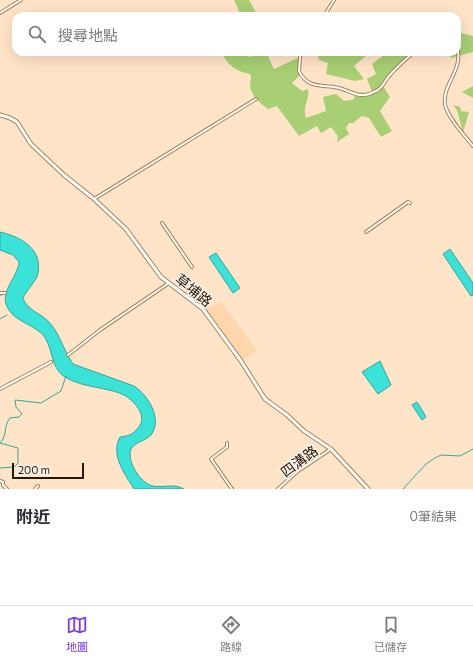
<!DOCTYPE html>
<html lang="zh-TW">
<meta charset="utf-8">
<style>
:root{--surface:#fff;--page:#f7f7f7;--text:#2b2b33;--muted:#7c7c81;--line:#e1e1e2;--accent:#7c3aed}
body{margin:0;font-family:Commissioner,"Noto Sans TC",sans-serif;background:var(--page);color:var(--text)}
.scale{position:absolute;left:12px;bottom:10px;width:72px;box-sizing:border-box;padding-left:4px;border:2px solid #271705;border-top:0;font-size:11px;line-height:14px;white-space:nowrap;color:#271705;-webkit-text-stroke:3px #fef5ec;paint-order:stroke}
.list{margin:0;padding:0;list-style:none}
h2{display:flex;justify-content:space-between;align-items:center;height:52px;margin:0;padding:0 16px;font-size:17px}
h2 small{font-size:13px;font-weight:400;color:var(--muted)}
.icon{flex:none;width:22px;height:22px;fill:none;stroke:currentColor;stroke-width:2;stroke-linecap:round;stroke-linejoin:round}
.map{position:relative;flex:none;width:473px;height:489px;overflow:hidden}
.search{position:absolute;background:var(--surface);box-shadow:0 4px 16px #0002;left:12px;right:12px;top:12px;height:44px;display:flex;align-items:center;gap:10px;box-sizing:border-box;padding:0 14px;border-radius:12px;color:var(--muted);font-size:15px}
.sheet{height:116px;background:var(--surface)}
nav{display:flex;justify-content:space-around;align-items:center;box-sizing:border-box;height:56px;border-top:1px solid var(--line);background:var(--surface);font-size:11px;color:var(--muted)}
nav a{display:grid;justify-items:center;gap:2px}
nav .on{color:var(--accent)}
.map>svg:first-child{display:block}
</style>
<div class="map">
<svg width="473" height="489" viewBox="0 0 473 489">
<rect width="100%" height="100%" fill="#ffe4c8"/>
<path fill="#fdd6ac" d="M221 302 257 350 241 361 203 309Z"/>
<g fill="#a8cf74">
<path d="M234 0H249L258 16H241Z"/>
<path d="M457 32 473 36V52L451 58 447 52H457Z"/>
<path d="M221 52H245L249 57 267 54 274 69 300 57 299 70 301 74 292 83 302 91 308 89C310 101 302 105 306 118L326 111 323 97 336 94 344 101 353 100 356 93 372 92 367 79 376 74 372 64 388 52H414L390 73 383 86 390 97 380 111 392 131 381 137 369 118 362 116 353 123H349L346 128 349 134 337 142 338 136 331 127 321 133 317 126 299 136 277 106 268 109C261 104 251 96 250 86 250 81 252 79 250 74 235 71 228 65 221 52Z"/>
<path d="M317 52 327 54 330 52H366L368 54 354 66 364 79 355 81 326 74 328 63 319 60Z"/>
<path d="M473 86V98L462 92Z"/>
<path d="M453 105 460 107 461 111 469 112 463 133 457 110Z"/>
</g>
<g fill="#39e3d8" stroke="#34a699">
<path d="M0 232C22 237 45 250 37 277 35 281 26 292 23 298 26 309 40 313 48 321 60 333 63 350 73 364L134 386C148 395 163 419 151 435 145 441 135 442 131 449 126 461 141 484 153 486 164 488 174 483 184 489H134C125 474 110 455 120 437 127 436 133 435 138 428 148 417 136 403 126 396 110 387 82 388 65 377 49 367 54 345 41 333 30 323 11 320 6 304 2 289 18 276 19 262L13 255 0 250Z"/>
<path d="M450 249 473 283V295L471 296 443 254Z"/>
<path d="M216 253 240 288 233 293 209 257Z"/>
<path d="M380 361 391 385 378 394 362 372Z"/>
<path d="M417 402 426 417 422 420 412 405Z"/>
</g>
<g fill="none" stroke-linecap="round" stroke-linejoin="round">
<g stroke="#34a699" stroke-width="1">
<path d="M0 295H2"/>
<path d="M0 319 7 315"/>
<path d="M0 468 14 467 18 463V448L0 443C8 435 3 426 10 418L19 417 22 414 16 407 15 400 41 403 61 391 66 376"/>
<path d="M403 489 426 464 435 458 441 455 460 456 473 449"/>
</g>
<defs>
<g id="street">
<path d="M0 13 21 0"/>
<path d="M324 16 334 0"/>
<path d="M457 47C464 70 442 84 445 104 447 117 465 136 473 146"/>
<path d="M302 52 300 57 299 71C308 90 323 84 339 88 354 92 359 100 376 91 383 88 385 80 390 75 397 67 406 59 414 52"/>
<path d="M94 199 256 99"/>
<path d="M162 223 192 267"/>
<path d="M366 232 408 202 410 203"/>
<path d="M0 293H5"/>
<path d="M68 355 100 330 169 283"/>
<path d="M0 389 51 362"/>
<path d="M227 443V447L211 459 232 489"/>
<path d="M0 481 3 482V485L7 489"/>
<path d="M35 489 38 486"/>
<path d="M278 489 298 471 331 449"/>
</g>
<path id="secondary" d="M0 115 10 118 17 122 31 144 64 175 94 199 126 229 161 277 203 309 241 361 265 399 287 415 304 431 331 449 368 489"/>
</defs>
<use href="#street" stroke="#aa8155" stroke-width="4"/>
<use href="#secondary" stroke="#aa8155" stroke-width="5"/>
<use href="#street" stroke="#fff" stroke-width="2"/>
<use href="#secondary" stroke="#fff" stroke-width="3"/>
</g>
<g text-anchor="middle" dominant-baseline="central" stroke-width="3" stroke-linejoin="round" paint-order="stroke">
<g font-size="14" fill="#271705" stroke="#fef5ec">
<text transform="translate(194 290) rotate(39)">草埔路</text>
<text transform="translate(299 461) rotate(-37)">四溝路</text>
</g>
</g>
</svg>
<div class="scale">200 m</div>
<div class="search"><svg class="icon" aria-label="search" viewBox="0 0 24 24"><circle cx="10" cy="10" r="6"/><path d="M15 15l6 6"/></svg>搜尋地點</div>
</div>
<section class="sheet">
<h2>附近<small>0筆結果</small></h2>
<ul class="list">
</ul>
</section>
<nav>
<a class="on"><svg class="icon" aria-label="map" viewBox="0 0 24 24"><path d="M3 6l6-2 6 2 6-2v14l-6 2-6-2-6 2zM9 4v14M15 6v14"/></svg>地圖</a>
<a><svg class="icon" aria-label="directions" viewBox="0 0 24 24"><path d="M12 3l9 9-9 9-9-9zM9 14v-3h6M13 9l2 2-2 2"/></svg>路線</a>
<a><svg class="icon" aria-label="saved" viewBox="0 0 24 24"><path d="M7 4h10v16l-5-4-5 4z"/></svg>已儲存</a>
</nav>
